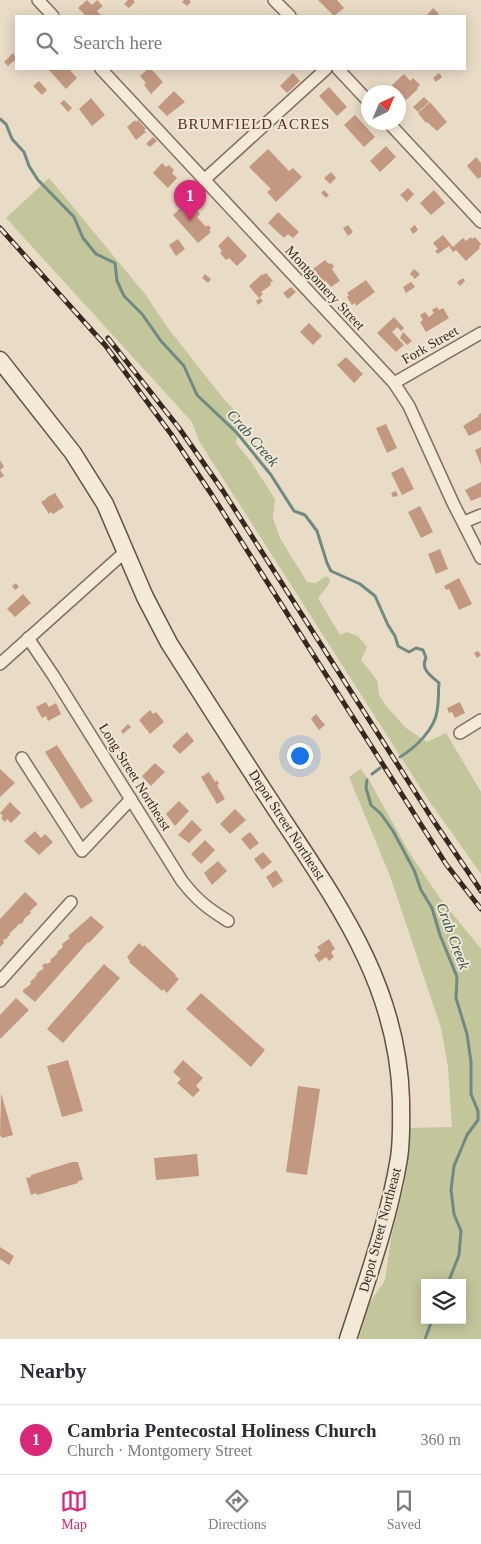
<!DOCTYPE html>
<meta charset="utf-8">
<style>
:root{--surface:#fff;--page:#f7f7f7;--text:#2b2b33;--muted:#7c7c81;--line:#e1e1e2;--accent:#db2777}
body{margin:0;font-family:Georgia,serif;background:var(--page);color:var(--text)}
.controls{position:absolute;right:15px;bottom:15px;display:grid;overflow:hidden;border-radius:0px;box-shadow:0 2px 12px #0003}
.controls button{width:45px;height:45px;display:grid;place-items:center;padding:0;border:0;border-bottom:1px solid var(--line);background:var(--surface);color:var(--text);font:25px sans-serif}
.compass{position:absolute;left:361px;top:85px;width:45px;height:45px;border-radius:50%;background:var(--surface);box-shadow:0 2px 12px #0003;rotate:44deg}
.you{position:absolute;left:299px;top:755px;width:18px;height:18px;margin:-12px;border:4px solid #fff;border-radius:50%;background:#1a73e8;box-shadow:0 0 0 8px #1a73e833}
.badge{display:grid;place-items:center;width:32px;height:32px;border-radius:50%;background:var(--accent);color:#fff;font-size:16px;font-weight:700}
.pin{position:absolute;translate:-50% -41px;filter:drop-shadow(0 1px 2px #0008)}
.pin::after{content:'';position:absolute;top:26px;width:18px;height:15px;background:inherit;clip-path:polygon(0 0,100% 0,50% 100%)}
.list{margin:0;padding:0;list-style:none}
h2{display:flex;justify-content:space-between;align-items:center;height:65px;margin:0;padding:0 20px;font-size:21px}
h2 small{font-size:16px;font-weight:400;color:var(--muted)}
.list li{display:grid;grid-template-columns:32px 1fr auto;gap:15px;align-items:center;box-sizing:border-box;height:70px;padding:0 20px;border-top:1px solid var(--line)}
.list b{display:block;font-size:19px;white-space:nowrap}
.list p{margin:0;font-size:16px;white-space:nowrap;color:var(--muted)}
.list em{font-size:16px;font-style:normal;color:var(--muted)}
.icon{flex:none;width:28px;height:28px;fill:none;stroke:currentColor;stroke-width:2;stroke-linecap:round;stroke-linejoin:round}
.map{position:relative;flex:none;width:481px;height:1339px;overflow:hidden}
.search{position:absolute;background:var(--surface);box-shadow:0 2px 12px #0003;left:15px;right:15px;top:15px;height:55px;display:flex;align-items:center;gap:12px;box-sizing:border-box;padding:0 18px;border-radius:0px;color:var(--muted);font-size:19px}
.sheet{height:135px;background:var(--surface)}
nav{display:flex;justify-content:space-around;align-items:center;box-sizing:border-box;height:70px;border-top:1px solid var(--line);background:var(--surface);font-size:14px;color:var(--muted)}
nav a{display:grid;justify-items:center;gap:2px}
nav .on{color:var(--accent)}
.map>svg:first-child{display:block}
</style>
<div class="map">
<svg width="481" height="1339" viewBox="0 0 481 1339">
<rect width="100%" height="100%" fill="#e9dcc6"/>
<g fill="#c3c59b" fill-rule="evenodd">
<path d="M49 178 145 294 167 327 223 398 238 414 239 427 236 443 252 463 275 499 273 518 280 538 307 582 316 583 326 576 330 579 329 584 318 598 340 635 347 632 358 636 367 647 361 660 377 680 379 695 387 707 406 728 427 742 446 733 481 792V874L427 798 199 441 192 422 6 218Z"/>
<path d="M361 769 370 782 409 852 439 897 481 949V1339H359L369 1304 385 1280 391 1238 404 1186 408 1157V1128L452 1127 448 1067 441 1028 390 876 349 777ZM425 1283H462V1320H425Z"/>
</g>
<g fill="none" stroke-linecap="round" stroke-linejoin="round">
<g stroke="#6f8a82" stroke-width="3">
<path d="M0 119 6 124 12 139 24 152 29 166 38 180 74 217 83 238 96 254 115 263 117 281 124 296 142 314 161 341 184 366 197 395 237 433 271 475 294 511 305 515 317 531 327 563 331 571 360 584 375 596 388 625 395 636 398 646 409 652 416 648 423 650 426 658C420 669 431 676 439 683 438 693 439 702 437 711 435 729 415 748 400 757"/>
<path d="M372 774 380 768"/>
<path d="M367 780 366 788 371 805 381 814 393 831 414 870 421 890 432 908 440 935 457 977 456 998 467 1034 471 1062V1094L478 1111V1120L467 1135 454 1166 451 1190 454 1214 461 1231 459 1255 448 1283"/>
<path d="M425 1339 432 1320"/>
</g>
</g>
<g fill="#c29880">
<path d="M87 0 92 5 97 0 103 6 97 11 102 16H86L78 8Z"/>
<path d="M128 0H133L135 2 129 8 124 4Z"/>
<path d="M184 0H189L191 2 187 6 182 2Z"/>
<path d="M318 0H337L344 8 334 16Z"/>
<path d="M433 8 439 14 436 16H429L427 15Z"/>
<path d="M13 53 16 59 8 66 4 62Z"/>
<path d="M48 69H69L77 78 66 89Z"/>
<path d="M148 69H151L163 82 151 94 144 85 146 83 140 76Z"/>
<path d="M293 73 300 81 287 93 280 86Z"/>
<path d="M439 73 442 77 436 82 433 78Z"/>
<path d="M404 74 410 81 413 78 420 85 417 88 418 89 406 100 392 85Z"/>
<path d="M39 81 47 90 42 95 33 86Z"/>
<path d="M329 87 347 107 337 116 319 96Z"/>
<path d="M174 91 185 102 167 116 158 107Z"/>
<path d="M424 97 429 102 418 112 413 107Z"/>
<path d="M91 98 105 115 92 126 79 109Z"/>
<path d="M64 100 72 108 68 112 60 103Z"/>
<path d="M430 102 447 122 437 131 427 122 426 123 418 113Z"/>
<path d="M355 115 375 137 364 147 344 125Z"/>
<path d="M135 120 136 122 138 120 146 129 144 130 146 132 136 140 127 127Z"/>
<path d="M153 137 157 141 150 147 146 144Z"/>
<path d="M386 146 396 157 380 172 370 161Z"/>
<path d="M268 149 289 171 293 168 302 177 276 202 267 192 271 189 249 167Z"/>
<path d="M476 157 481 163V177L478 179 467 166Z"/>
<path d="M162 163 166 167 169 165 174 170 172 173 177 178 168 188 153 173Z"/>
<path d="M331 172 336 178 330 184 324 178Z"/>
<path d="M408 188 414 194 407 202 400 195Z"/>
<path d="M324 190 329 195 326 198 321 193Z"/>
<path d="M434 190 445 203 431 215 420 203Z"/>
<path d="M188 201 200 214 197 217 206 227 208 225 211 228 209 230 211 232 198 243 173 215Z"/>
<path d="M278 212 299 232 293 238 288 234 284 238 268 223Z"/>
<path d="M348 225 353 232 348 236 343 228Z"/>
<path d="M415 225 418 230 413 234 410 229Z"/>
<path d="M443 235 453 247 463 238 466 241 471 237 472 239 475 237 481 244 479 247 480 248 466 261 456 250 453 252 449 246 438 254 435 251 438 249 433 243Z"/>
<path d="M228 236 247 256 237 266 229 258 226 260 220 253 222 251 218 246Z"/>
<path d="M178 239 185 249 176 256 169 245Z"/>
<path d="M325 260 329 264 331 263 334 266 332 269 340 281 331 287 326 281 323 283 313 269Z"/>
<path d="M414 269 420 274 415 279 410 274Z"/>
<path d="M266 273 273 281 270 283 271 285 261 292 263 294 259 298 249 286 262 274 263 275Z"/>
<path d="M205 274 211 279 208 283 202 278Z"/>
<path d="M463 278 465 281 460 286 457 282Z"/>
<path d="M366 280 375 292 356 306 355 303 352 305 347 297 349 295 347 293Z"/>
<path d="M411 282 415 287 406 293 403 287Z"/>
<path d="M291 287 296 292 288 299 283 293Z"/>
<path d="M260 298 263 301 258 305 256 301Z"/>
<path d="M437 307 439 310 443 308 449 318 426 332 420 322 423 320 420 315 425 312 429 317 434 313 432 310Z"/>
<path d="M394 317 404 328 401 331 397 327 392 332 404 345 396 352 377 333Z"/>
<path d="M309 323 322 336 313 345 300 332Z"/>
<path d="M403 332 412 341 407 345 400 338Z"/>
<path d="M346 357 363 374 354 383 337 365Z"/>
<path d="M481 413V430L469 436 463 426 479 416 478 415Z"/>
<path d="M386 424 397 448 387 453 376 428Z"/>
<path d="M481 447V465L475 450Z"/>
<path d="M0 460 4 467 0 470 4 476 0 478Z"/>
<path d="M403 467 414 489 402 495 391 473Z"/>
<path d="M481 482V497L471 501 465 490Z"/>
<path d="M396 491 398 496 393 497 391 493Z"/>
<path d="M55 493 64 507 53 514 51 512 49 514 41 502 46 499V498Z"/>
<path d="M420 506 433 532 421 538 408 512Z"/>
<path d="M440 549 448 569 436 574 428 554Z"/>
<path d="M459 578 472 604 459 610 449 589 446 590 444 586Z"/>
<path d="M16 583 19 587 15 590 12 586Z"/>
<path d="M23 594 31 603 15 617 7 609Z"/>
<path d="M478 651 481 655 477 658 474 653Z"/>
<path d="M46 702 49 707 56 703 61 714 48 721 46 716 42 718 36 707Z"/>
<path d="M460 702 465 713 455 718 452 712 449 713 447 708Z"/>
<path d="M150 710 153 714 156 712 164 722 150 734 139 720Z"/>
<path d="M316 714 325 725 319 730 311 719Z"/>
<path d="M128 724 131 727 123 734 121 731Z"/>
<path d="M187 732 194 741 180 754 172 746Z"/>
<path d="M57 745 93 801 81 809 45 752Z"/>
<path d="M155 763 165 772 151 786 142 776Z"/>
<path d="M0 769 15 783 0 797Z"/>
<path d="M209 772 215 782 217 780 219 784 217 785 225 799 217 804 201 777Z"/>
<path d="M179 801 189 811 175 826 166 814Z"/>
<path d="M10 802 21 813 11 823 7 819 5 822 1 818 3 816 0 813Z"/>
<path d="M235 809 246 820 230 834 220 824Z"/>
<path d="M192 820 202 830 189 843 178 835Z"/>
<path d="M35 831 41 838 45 834 53 842 39 855 24 841Z"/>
<path d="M250 832 259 843 250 850 241 839Z"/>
<path d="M205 840 215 850 201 864 191 854Z"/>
<path d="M263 852 272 862 262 870 254 859Z"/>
<path d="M218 861 227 871 212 885 204 873Z"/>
<path d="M276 870 283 881 273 888 266 877Z"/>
<path d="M25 892 37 903V905L30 911 31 913 23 920 24 921 21 924 20 923 9 934 10 935 6 939 3 940 4 943 0 947V919Z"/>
<path d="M91 916 104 927 89 943 88 942 35 1002 23 992V990L31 984 30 982 33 979H35L34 978 37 975 36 974 44 968 42 966 45 963 47 964 51 962 50 960 58 953 57 952 63 947 62 944 70 938 68 936Z"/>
<path d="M329 939 335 949 331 952 334 957 329 961 326 957 319 962 314 955 320 951 317 947Z"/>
<path d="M139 943 143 947 144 945 176 975 175 976 179 979 167 993 163 989 162 991 129 962 130 961 127 957Z"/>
<path d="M104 964 120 978 63 1043 47 1029Z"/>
<path d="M201 993 265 1050 251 1067 186 1009Z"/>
<path d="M16 998 29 1010 0 1039V1015Z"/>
<path d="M68 1060 83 1111 62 1117 47 1066Z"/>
<path d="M183 1060 203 1078 196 1086 200 1090 193 1097 177 1083 181 1079 173 1072Z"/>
<path d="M298 1086 320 1089 307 1175 286 1172Z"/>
<path d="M1 1093 13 1135 2 1138 0 1135Z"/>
<path d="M197 1154 199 1176 156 1180 154 1158Z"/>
<path d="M72 1162H78L83 1180 78 1181V1183L37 1195 36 1193 31 1195 26 1178 31 1177V1175Z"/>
<path d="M0 1247 14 1256 9 1265 0 1259Z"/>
</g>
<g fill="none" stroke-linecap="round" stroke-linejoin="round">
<defs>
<g id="street">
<path d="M38 0 53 16"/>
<path d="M274 0 290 16"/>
<path d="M101 69 394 383 409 406 453 503 481 558"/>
<path d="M338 69 368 101"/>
<path d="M388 122 481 222"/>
<path d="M204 180 326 69"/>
<path d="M394 383 481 333"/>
<path d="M464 522 481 515"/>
<path d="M28 638 53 675 182 881C197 900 207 908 228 921"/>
<path d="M0 664 126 551"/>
<path d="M460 733 481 720"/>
<path d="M22 758 82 851 131 799"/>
<path d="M0 981 71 902"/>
</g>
<path id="secondary" d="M0 360 73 453 105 504 145 597 169 643C204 698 239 753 275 808 336 901 398 984 401 1100 401 1119 402 1139 399 1158 389 1219 367 1280 348 1339"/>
</defs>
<use href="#street" stroke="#826f5e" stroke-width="14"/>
<use href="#secondary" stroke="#645041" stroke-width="19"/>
<use href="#street" stroke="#f4ead8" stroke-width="11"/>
<use href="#secondary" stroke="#f4ead8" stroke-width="16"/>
<defs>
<g id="rail">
<path d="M0 228 105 345 171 434 212 495 446 864 481 909"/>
<path d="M108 338 179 428 223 491 433 820 481 891"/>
</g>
</defs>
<use href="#rail" stroke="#342820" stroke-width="5"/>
<use href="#rail" stroke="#f1e7d5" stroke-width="3" stroke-dasharray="9" stroke-linecap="butt"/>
</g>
<g text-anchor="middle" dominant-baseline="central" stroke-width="4" stroke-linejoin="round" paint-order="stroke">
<g font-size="14" fill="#342820" stroke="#f1e7d5">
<text transform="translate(325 288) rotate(47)">Montgomery Street</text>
<text transform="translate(430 345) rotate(-30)">Fork Street</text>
<text transform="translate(135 777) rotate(58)">Long Street Northeast</text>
<text transform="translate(287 825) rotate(57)">Depot Street Northeast</text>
<text transform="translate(380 1230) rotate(-75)">Depot Street Northeast</text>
</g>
<g font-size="15" letter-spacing="1" fill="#5b2d25" stroke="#f1e7d5">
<text x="254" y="124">BRUMFIELD ACRES</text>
</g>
<g font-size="15" font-style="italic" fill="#31524e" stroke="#f1e7d5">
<text transform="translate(253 438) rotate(49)">Crab Creek</text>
<text transform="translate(453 936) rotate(70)">Crab Creek</text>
</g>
</g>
</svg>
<div class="controls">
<button><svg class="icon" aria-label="layers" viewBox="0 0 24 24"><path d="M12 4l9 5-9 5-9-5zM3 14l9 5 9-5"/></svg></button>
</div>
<svg class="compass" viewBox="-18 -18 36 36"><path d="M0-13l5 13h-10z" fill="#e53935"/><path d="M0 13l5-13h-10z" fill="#7c7c81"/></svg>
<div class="you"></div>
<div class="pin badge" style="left:190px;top:221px">1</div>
<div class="search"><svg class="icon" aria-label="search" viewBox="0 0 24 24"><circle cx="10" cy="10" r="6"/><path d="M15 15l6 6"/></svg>Search here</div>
</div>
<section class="sheet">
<h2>Nearby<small></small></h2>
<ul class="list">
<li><span class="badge">1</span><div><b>Cambria Pentecostal Holiness Church</b><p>Church · Montgomery Street</p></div><em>360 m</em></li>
</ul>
</section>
<nav>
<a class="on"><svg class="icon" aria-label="map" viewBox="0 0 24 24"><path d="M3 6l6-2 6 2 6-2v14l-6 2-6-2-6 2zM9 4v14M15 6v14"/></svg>Map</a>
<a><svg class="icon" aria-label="directions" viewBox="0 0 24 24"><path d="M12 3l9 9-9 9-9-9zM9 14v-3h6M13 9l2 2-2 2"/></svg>Directions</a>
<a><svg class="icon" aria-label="saved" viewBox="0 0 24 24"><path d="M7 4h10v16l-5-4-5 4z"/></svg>Saved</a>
</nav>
